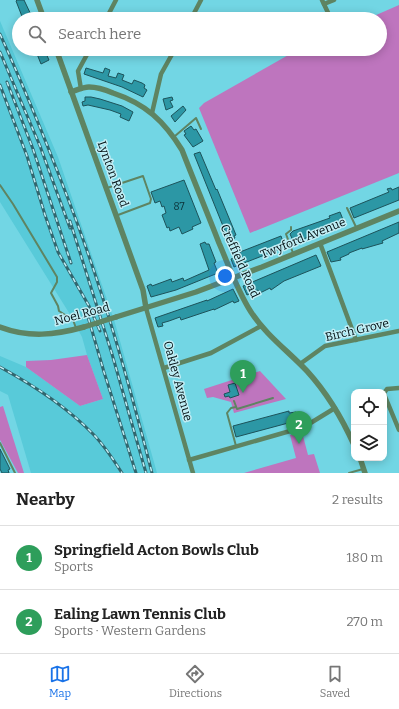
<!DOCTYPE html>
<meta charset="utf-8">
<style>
:root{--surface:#fff;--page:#f6f6f6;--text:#222;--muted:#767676;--line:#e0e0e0;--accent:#1a73e8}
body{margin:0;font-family:Bitter,serif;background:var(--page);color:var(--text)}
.controls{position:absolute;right:12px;bottom:12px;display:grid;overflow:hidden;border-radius:8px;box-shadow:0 2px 10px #0003}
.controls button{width:36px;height:36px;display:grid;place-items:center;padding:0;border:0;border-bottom:1px solid var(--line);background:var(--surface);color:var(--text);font:20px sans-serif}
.you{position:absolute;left:225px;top:276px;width:14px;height:14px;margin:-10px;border:3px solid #fff;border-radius:50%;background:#1a73e8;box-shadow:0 0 0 6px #1a73e833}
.badge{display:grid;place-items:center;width:26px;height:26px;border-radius:50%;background:var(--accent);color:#fff;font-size:13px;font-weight:700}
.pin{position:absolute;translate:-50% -33px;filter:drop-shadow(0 1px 2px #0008)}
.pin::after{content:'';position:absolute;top:21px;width:14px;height:12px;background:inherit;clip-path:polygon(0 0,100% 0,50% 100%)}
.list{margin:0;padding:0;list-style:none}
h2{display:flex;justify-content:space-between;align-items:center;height:52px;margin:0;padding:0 16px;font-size:17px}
h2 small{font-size:13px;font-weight:400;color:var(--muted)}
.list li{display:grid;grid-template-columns:26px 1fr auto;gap:12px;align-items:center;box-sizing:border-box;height:64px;padding:0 16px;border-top:1px solid var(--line)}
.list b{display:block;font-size:15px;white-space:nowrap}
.list p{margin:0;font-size:13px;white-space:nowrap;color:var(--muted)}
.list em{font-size:13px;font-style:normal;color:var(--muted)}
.icon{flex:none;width:22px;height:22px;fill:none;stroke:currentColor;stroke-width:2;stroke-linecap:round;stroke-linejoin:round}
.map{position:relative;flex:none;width:399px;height:473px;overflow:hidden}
.search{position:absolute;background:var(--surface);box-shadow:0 2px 10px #0003;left:12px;right:12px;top:12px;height:44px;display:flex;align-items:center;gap:10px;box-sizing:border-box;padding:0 14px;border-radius:22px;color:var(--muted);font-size:15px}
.sheet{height:180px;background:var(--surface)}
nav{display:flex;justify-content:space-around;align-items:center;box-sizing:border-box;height:56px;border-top:1px solid var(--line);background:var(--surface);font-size:11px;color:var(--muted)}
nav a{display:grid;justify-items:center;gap:2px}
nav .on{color:var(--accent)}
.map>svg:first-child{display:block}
</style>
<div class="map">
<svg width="399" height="473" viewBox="0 0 399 473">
<rect width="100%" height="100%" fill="#72d6e4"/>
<path fill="#58cad9" d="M0 21 58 157 115 323 157 473H31L8 395 0 391V356L26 367 80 406 103 399 87 355 82 337 71 316 0 202Z"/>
<g fill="#be75be">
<path d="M399 5V173L250 233 199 108 204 103 299 49H380V19H367Z"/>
<path d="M87 355 103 399 80 406 26 367V361L51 360Z"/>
<path d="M260 371 286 399 234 413 231 402 213 397 207 398 204 389Z"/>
<path d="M3 406 24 473H18L0 440V407Z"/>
<path d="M302 432 308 455 314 454 320 473H244L296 458 290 435Z"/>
</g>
<g fill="#2c97a5" stroke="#1d535a">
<path d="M17 0H24L33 19H23L16 1Z"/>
<path d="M35 49H44L49 60 41 64Z"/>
<path d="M86 68 103 73 105 68 110 70 108 76 116 78 118 73 124 75 122 80 132 84 134 80 142 83 145 85 144 88 147 90 143 97 122 87 84 74Z"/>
<path d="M85 97H91L100 99 122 106 133 112 129 121 120 117 121 114 110 110 88 105 83 106 82 102 85 101Z"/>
<path d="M172 97 173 100 170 101 173 107 166 110 163 99Z"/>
<path d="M183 106 186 110 175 122 171 116Z"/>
<path d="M191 126 194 130 196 129 203 141 193 147 184 135 186 134 184 131Z"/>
<path d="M200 152 216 190 217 189 236 235 234 236 235 238 229 241 194 154Z"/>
<path d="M184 180 201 223 192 227 193 229 182 234 179 227 170 231 169 227 167 228 162 215 166 213 164 206 162 207 160 201 155 203 151 192Z"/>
<path d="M399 187V200L354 218 350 208 389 192 387 189 391 188 392 190Z"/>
<path d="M340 212 344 222 294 243 290 234 293 231 330 218 329 216Z"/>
<path d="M399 222V233L382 241 383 243 362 249V248L349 253V254L340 258 341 260 331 262 327 252Z"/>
<path d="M281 236 285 247 234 267 231 259 241 255 240 252Z"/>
<path d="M205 242 206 244H209L216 262 214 263 218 273 176 290 151 297 147 286 151 284 152 286 171 279 172 282 183 278 184 281 209 270 200 244Z"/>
<path d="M316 255 321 266 284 281 271 290 270 288 260 293 258 290 247 295 243 286Z"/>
<path d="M233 289 239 301 234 303 233 301 214 310V309L181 320 180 317 169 321 162 323 163 326 158 327 155 318 207 300V301Z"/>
<path d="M235 383 239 395 230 398 229 396 225 397 224 394 230 392 228 385Z"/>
<path d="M289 411V413L296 412 298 419 291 420 292 422 236 437 233 426Z"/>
<path d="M0 449 10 469 8 470 9 473H2L0 469Z"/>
</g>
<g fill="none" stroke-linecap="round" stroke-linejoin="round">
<g stroke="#5e8462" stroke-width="2">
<path d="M175 136 196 118 201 129"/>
<path d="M0 185 13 204 57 277V282L51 293 58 306 59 311 73 320 76 328"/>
<path d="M107 188 143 176 151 199 150 203 118 215"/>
<path d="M347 208 356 227"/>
<path d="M291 227V230L286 234 293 253"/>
<path d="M234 401 237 409 273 398"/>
<path d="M0 443 15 473"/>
<path d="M236 446 227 413 231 408 236 407"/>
<path d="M349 473 363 469"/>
</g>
<g stroke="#5e8462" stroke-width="4.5">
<path d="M322 0 331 19"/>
<path d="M324 4 334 0"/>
<path d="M106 19 116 0"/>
<path d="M191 19 201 0"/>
<path d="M81 89 78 71 90 49"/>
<path d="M152 113 161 74 175 49"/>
<path d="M320 243 356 340"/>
<path d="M146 308 193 473"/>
<path d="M300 364 325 346 399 331"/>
<path d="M164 368 211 353 261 326"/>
<path d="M384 393 387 389 399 388"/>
<path d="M384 394 399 430"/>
<path d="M189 460 304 427 335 408"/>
</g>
<g stroke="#5e8462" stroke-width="5.5">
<path d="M37 0 44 19"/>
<path d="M56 49 143 290 146 308"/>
<path d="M71 92C77 90 83 87 89 87 97 87 106 90 113 93 146 104 164 121 182 150 194 181 207 212 219 243 229 266 237 290 251 312 266 335 288 351 307 371 327 393 342 418 354 445"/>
<path d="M116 317 196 292 262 267 399 211"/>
<path d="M0 327C29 338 55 335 84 327"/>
<path d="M360 458 365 473"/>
</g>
<defs>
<g id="rail">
<path d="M0 34C24 87 46 141 67 196 102 286 128 379 152 473"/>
<path d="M0 52 40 146 70 228"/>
<path d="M7 82 33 149 71 263"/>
<path d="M0 85 27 156 45 215 58 252 89 306 100 331"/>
<path d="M70 221 112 354 146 473"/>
<path d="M86 310 104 372 136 473"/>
<path d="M0 367C33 385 66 406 93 434 104 445 113 459 122 473"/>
</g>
</defs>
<use href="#rail" stroke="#32666e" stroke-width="3"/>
<use href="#rail" stroke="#c1eef5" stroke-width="1.5" stroke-dasharray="4.5" stroke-linecap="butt"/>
<path stroke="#5e8462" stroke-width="5.5" d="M84 327 116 317"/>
</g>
<g text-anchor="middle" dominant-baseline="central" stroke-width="3" stroke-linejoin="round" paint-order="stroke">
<g font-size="10" fill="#0b3036">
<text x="179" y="207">87</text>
</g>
<g font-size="12" fill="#000e11" stroke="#c1eef5">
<text transform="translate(113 174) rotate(70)">Lynton Road</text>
<text transform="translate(303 238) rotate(-22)">Twyford Avenue</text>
<text transform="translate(240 261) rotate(66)">Creffield Road</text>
<text transform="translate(82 314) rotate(-15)">Noel Road</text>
<text transform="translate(357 330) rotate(-13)">Birch Grove</text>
<text transform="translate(178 381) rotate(75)">Oakley Avenue</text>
</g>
</g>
</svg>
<div class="controls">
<button><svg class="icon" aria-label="locate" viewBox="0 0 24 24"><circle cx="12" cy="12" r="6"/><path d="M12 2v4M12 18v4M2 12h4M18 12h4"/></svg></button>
<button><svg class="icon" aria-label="layers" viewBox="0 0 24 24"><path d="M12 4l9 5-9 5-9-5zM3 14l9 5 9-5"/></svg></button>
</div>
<div class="you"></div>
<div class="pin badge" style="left:243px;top:393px;background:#2e9e5b">1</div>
<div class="pin badge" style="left:299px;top:444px;background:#2e9e5b">2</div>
<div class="search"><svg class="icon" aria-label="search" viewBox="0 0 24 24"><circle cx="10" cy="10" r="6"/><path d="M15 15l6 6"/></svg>Search here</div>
</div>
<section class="sheet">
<h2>Nearby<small>2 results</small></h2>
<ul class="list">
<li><span class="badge" style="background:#2e9e5b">1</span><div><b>Springfield Acton Bowls Club</b><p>Sports</p></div><em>180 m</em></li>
<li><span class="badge" style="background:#2e9e5b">2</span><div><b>Ealing Lawn Tennis Club</b><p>Sports · Western Gardens</p></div><em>270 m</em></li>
</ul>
</section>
<nav>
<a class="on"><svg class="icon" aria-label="map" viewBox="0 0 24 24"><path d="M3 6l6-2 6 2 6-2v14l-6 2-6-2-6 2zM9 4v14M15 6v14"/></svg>Map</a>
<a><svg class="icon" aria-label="directions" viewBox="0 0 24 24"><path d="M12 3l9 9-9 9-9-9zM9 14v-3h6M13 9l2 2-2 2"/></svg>Directions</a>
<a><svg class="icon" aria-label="saved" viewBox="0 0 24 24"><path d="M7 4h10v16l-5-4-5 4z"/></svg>Saved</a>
</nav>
